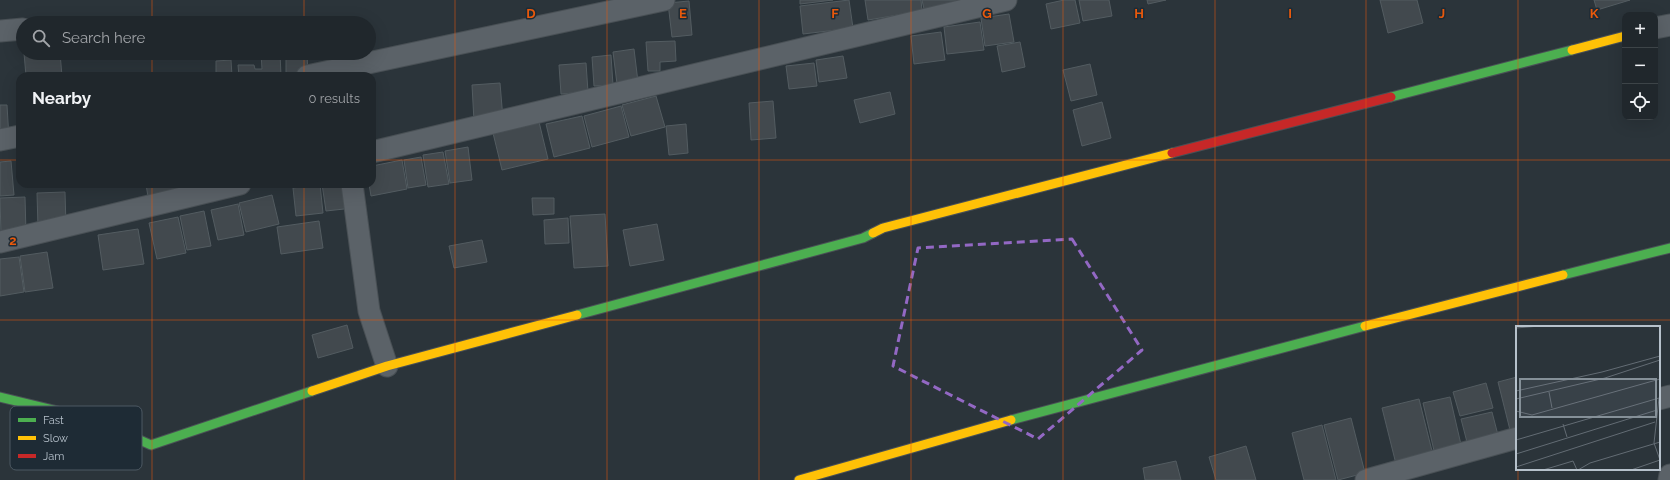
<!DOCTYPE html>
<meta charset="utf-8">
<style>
:root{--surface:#20272c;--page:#2d3338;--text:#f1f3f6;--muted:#a2a5a9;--line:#3d4448}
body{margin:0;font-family:Raleway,sans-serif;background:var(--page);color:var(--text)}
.controls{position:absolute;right:12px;top:12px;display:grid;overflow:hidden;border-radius:8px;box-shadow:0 4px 16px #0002}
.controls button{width:36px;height:36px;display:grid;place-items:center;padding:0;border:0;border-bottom:1px solid var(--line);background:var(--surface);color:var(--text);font:20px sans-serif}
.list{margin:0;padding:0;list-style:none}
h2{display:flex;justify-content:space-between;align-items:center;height:52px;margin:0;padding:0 16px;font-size:17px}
h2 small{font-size:13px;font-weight:400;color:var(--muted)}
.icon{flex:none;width:22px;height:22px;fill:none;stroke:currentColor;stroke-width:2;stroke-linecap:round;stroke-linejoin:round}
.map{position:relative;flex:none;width:1670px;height:480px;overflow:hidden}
.search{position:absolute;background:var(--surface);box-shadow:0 4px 16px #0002;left:16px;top:16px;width:360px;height:44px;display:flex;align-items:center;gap:10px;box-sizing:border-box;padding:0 14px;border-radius:22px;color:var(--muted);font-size:15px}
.panel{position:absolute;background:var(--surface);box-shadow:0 4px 16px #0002;left:16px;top:72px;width:360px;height:116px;border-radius:12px}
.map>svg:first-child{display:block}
</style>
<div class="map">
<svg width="1670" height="480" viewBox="0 0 1670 480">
<rect width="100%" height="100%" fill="#2b343a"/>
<g fill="#42494e" stroke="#535c61">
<path d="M800 0H833L800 4Z"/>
<path d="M849 0 853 28 803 34 800 6Z"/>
<path d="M865 0H921L922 11 868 20Z"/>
<path d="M922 0H956L957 2 924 9Z"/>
<path d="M1064 0H1075L1080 23 1051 29 1046 4Z"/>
<path d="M1079 0H1109L1112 16 1083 21Z"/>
<path d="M1147 0H1166L1148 4Z"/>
<path d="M1380 0H1417L1423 23 1388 33Z"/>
<path d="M1594 0H1630L1597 10Z"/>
<path d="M689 1 692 35 672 37 668 3Z"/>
<path d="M1009 14 1014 42 985 46 981 18Z"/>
<path d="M980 22 984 50 947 54 944 27Z"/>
<path d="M941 32 945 60 914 64 911 36Z"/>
<path d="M675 41 676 61 660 62V71H648L646 42Z"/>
<path d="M1020 42 1025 67 1002 72 997 46Z"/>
<path d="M634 49 638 82 617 84 613 52Z"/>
<path d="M24 53H60L62 76H26Z"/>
<path d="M280 53 281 76H239L238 65H254L255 69H262L261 54Z"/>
<path d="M286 53H307L308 76H286Z"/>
<path d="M337 53H353L354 64 338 65Z"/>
<path d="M611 55 613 85 594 86 592 57Z"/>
<path d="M843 56 847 78 819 82 816 60Z"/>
<path d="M231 60 232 76H216V61Z"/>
<path d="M586 63 588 92 561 94 559 65Z"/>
<path d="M814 63 817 86 789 89 786 66Z"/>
<path d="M1090 64 1097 95 1071 101 1063 70Z"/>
<path d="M500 83 503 119 474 121 472 85Z"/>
<path d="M890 92 895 114 860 123 854 100Z"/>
<path d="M656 96 665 127 631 136 622 105Z"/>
<path d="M773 101 776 138 751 140 749 103Z"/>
<path d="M1102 102 1111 138 1082 146 1073 110Z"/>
<path d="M0 105H7L9 139H0Z"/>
<path d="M621 106 629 137 592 147 584 116Z"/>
<path d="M582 116 590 148 554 157 546 124Z"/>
<path d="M539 122 548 159 502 170 493 133Z"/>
<path d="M686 124 688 153 669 155 666 126Z"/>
<path d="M468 147 472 180 450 183 445 151Z"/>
<path d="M443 152 449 184 428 187 423 155Z"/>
<path d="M421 157 426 185 408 188 404 160Z"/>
<path d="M402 160 407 189 371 196 369 184H372V166Z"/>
<path d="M11 161 14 195 0 196V162Z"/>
<path d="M146 184H178L179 193 148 197Z"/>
<path d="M320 184 323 213 296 216 293 188Z"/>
<path d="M322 184H351L353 208 326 211Z"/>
<path d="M65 192 66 226 38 227 37 193Z"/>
<path d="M272 195 279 224 246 232 239 203Z"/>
<path d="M25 197 26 233 1 235 0 198Z"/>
<path d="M532 198H554V214L533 215Z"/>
<path d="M238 204 244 235 218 240 211 210Z"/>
<path d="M204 211 211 246 187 250 180 216Z"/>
<path d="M605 214 608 266 574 268 570 216Z"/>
<path d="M178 217 186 253 157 259 149 223Z"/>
<path d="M568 218 569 243 545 244 544 220Z"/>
<path d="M319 221 323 248 281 254 277 227Z"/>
<path d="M657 224 664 260 630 266 623 230Z"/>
<path d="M138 229 144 264 103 270 98 235Z"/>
<path d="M482 240 487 262 454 268 449 246Z"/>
<path d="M47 252 53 288 25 292 20 256Z"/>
<path d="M19 257 24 292 0 296V259Z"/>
<path d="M347 325 353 348 318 358 312 335Z"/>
<path d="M1517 377V429L1510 430 1498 382Z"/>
<path d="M1486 383 1493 408 1460 416 1453 392Z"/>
<path d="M1450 397 1462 449 1435 455 1423 403Z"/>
<path d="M1419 399 1433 455 1396 464 1382 408Z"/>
<path d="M1492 412 1499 439 1468 446 1461 419Z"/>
<path d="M1351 418 1365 473 1338 480 1324 425Z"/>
<path d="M1322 425 1336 480H1304L1292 433Z"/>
<path d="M1246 446 1256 480H1216L1209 457Z"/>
<path d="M1176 461 1181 480H1145L1143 468Z"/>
</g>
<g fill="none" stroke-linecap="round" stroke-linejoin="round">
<defs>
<g id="street">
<path d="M1655 28 1670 25"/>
<path d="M0 31 23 29"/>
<path d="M307 76 664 0"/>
<path d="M0 140 20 136"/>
<path d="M372 152 1006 0"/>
<path d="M352 184 369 311 387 366"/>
<path d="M0 242 240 184"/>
<path d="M1659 399 1670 396"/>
<path d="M1366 480 1517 438"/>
<path d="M1669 480 1670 475"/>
</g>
<g id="fast">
<path d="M1391 97 1572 50"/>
<path d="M1563 275 1670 248"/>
<path d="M577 315 863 238 873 233"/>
<path d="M0 397 95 420 151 445 312 391"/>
<path d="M1011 420 1365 326"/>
</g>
<g id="slow">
<path d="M1572 50 1625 36"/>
<path d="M873 233 883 228 1172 153"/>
<path d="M1365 326 1563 275"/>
<path d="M312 391 387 366 577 315"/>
<path d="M799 480 1011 420"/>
</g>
<path id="jam" d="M1172 153 1391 97"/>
</defs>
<use href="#street" stroke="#495055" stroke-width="23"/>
<use href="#fast" stroke="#495055" stroke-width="11"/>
<use href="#slow" stroke="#495055" stroke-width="11"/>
<use href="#jam" stroke="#495055" stroke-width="11"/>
<use href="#street" stroke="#5b6268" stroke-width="21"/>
<use href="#fast" stroke="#4caf50" stroke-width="9"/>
<use href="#slow" stroke="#ffc107" stroke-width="9"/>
<use href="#jam" stroke="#c62828" stroke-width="9"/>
</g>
<path fill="none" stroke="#9368c4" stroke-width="3" stroke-dasharray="8 5" stroke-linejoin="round" d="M1072 239 1142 350 1038 439 893 366 918 248Z"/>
<path fill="none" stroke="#e8590c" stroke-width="1" stroke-opacity="0.55" d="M152 0V23M304 0V23M455 0V480M607 0V480M759 0V480M911 0V480M1063 0V480M1215 0V480M1366 0V480M1518 0V327M152 53V76M304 53V76M0 160H20M372 160H1670M152 184V480M304 184V480M0 320H1670M1518 469V480"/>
<g transform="translate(1516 326)">
<rect width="144" height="144" fill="#2b343a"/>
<path fill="none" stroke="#636c74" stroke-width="1" d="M0 2 24 0M0 65 86 46 144 30M33 66 36 82M0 73 89 52 144 34M0 85 16 89 144 53M47 98 51 111M0 114 143 72 138 117 144 134M0 128 141 84M0 141 139 96M27 144 57 135 61 144M62 144 74 137 144 116M115 144 144 134"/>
<path fill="#859098" fill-opacity="0.15" stroke="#859098" stroke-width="2" d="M4 53H140V91H4Z"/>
<rect width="144" height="144" fill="none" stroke="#b6c1cb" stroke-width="2"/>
</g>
<rect x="10" y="406" width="132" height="64" rx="6" fill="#1e2b35" stroke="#4c5862" stroke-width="1"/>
<rect x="18" y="418" width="18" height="4" fill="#4caf50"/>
<rect x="18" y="436" width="18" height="4" fill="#ffc107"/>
<rect x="18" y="454" width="18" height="4" fill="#c62828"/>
<g font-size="11" fill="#b6c1cb">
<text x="43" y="424">Fast</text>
<text x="43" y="442">Slow</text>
<text x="43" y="460">Jam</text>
</g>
<g font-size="13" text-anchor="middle" font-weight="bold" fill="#e8590c" stroke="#1e2b35" stroke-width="3" stroke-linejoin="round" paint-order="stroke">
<text x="531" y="18">D</text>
<text x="683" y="18">E</text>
<text x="835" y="18">F</text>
<text x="987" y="18">G</text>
<text x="1139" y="18">H</text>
<text x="1290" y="18">I</text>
<text x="1442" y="18">J</text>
<text x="1594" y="18">K</text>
<text x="13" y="245">2</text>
</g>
</svg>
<div class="controls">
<button>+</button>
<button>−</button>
<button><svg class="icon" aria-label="locate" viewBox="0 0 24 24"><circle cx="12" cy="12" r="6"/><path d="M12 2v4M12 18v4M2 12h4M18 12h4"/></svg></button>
</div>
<div class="search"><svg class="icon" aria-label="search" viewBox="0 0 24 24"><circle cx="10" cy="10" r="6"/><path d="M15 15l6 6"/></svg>Search here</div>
<section class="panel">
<h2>Nearby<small>0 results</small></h2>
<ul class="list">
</ul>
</section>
</div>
